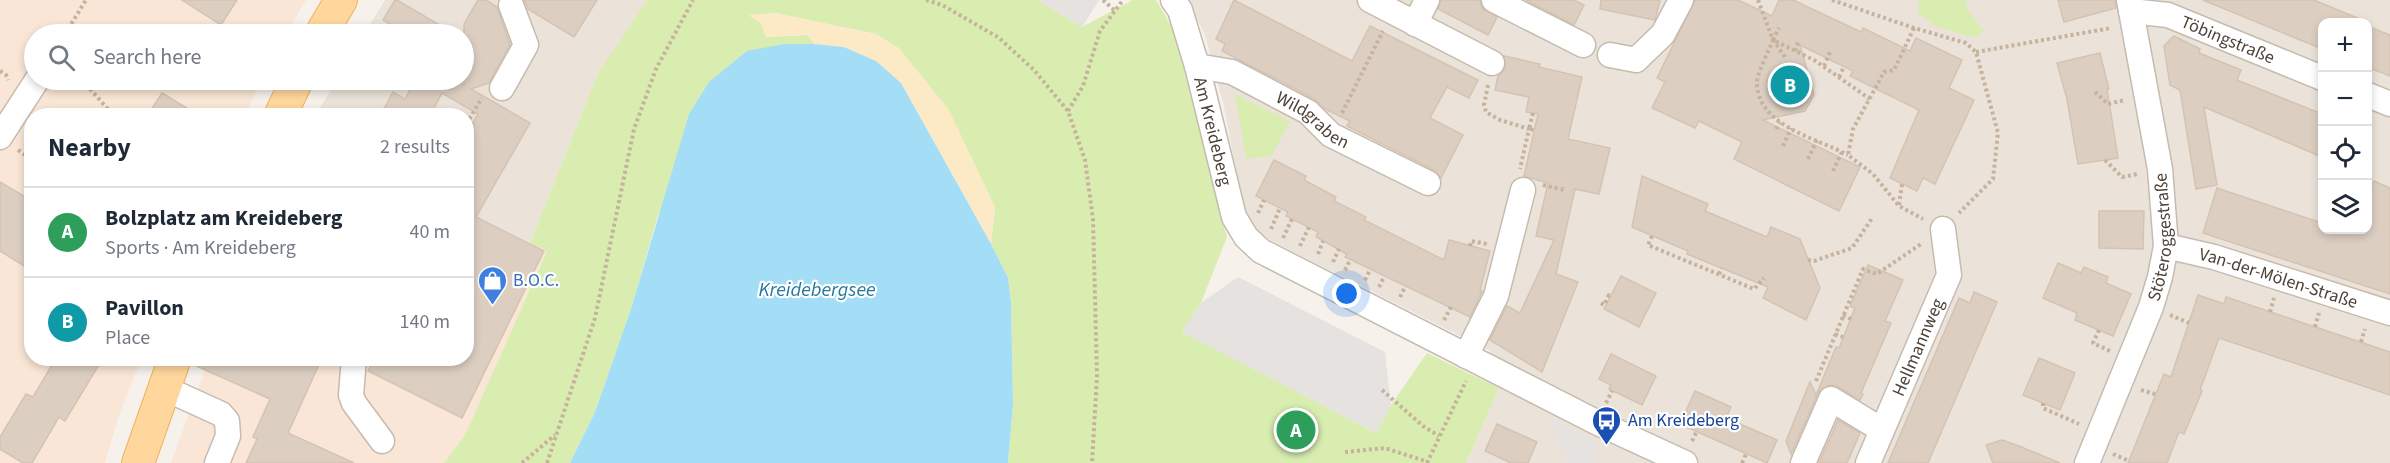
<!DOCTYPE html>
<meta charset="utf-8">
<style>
:root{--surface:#fff;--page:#f2f2f3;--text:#1f2937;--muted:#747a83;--line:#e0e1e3;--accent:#2563eb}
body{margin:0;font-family:"Source Sans 3",sans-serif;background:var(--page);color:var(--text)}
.controls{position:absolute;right:18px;top:18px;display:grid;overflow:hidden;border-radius:12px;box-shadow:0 3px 9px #0003}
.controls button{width:54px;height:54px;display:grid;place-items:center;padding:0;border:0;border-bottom:2px solid var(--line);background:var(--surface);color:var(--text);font:30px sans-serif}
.you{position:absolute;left:1347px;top:294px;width:21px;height:21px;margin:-15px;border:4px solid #fff;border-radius:50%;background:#1a73e8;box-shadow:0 0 0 9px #1a73e833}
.badge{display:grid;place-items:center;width:39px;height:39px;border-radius:50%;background:var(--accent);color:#fff;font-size:20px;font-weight:700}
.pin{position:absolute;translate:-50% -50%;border:3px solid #fff;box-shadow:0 2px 6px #0006}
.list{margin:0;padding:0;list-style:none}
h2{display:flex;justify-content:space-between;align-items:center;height:78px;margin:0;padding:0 24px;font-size:26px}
h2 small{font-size:20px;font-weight:400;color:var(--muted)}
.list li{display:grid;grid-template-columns:39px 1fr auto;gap:18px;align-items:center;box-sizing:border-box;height:90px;padding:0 24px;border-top:2px solid var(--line)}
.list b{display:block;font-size:22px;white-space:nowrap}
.list p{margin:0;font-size:20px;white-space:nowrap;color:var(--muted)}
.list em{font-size:20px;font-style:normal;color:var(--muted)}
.icon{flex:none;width:33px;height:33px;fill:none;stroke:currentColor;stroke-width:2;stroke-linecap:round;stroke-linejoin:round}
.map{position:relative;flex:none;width:2390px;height:463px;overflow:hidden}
.search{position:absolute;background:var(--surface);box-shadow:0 3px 9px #0003;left:24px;top:24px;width:450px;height:66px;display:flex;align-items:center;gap:15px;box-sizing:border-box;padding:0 21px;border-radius:33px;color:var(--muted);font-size:22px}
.panel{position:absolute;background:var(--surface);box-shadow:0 3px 9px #0003;left:24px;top:108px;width:450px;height:258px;border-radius:24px}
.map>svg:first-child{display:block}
</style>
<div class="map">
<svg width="2390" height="463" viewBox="0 0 2390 463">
<rect width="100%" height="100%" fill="#f6f2eb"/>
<g fill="#ebe3d9" fill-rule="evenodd">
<path d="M385 0H647L598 73 530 243 467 212 466 116H315L337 80H464V34H364Z"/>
<path d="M1187 0H2390V463H1466L1499 388 1478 377 1490 351 1248 229 1223 103 1205 35ZM2322 22H2368V230H2322Z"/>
</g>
<g fill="#f9e6d6">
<path d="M0 0H306L286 34H34V80H262L245 115 32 116V358L141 359 119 415 105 463H0Z"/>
<path d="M467 212 547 251 465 435 444 463H171L209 359 466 358Z"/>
</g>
<g fill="#d9edb1">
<path d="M647 0H1038L1082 27 1133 0H1156L1174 31 1227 237 1201 303 1182 332 1376 433 1391 405 1427 353 1499 388 1466 463H1008L1013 404 1011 302 1008 278 991 244 995 207 876 34 775 13 750 16 761 23 766 37 808 35 814 44H784L658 215 631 309 595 412 570 463H444L465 435 547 251 530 243 598 73Z"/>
<path d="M1919 0H1966L1968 10 1984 31 1975 38 1935 26 1918 13Z"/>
<path d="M1235 94 1290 121 1272 156 1246 159Z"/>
</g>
<path fill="#fceac6" d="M775 13 876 34 899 48 949 110 995 207 991 244 901 83 876 61 844 47 814 44 808 35 766 37 761 23 749 15Z"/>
<g fill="#e5e2df">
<path d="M1038 0H1099L1082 27Z"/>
<path d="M1238 277 1385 352 1391 405 1376 433 1182 332 1201 303Z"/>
<path d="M1550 419 1594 441 1595 463H1568Z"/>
</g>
<path fill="#a4def6" d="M784 44H814L844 47 876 61 901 83 991 244 1008 278 1011 302 1013 404 1008 463H570L595 412 631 309 689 114 709 82 747 51Z"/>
<g fill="#dccfc2" stroke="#d5c3b2" stroke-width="1.5">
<path d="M182 0H237L221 25Z"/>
<path d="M395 0H397L455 34H406L383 20Z"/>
<path d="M478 0H486L497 7 510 44 489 83 471 89 530 123 476 217 544 251 462 418 368 371 375 358H466V135L478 114 442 93 431 114 434 116H380L393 92 405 99 415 80H454L464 85V24Z"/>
<path d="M524 0H597L574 37 528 9Z"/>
<path d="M1234 0 1352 61 1370 26 1478 80 1469 98 1447 87 1430 118 1463 135 1441 178 1434 170 1347 126 1350 121 1325 109 1315 99 1222 51 1225 44 1216 39Z"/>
<path d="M1441 0H1480L1482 8 1497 17 1488 35 1438 9Z"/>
<path d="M1526 0H1574L1584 5 1574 25Z"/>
<path d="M1601 0H1660L1655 20 1600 9Z"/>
<path d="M1695 0H1738L1772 16 1779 0H1793L1861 32 1863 28 1910 51 1916 38 1962 60 1949 88 1974 100 1935 184 1923 178 1917 191 1890 178 1919 110 1850 76 1853 71 1800 45 1814 95 1805 111 1763 120 1860 167 1839 211 1734 159 1742 142 1699 121 1695 128 1652 108 1665 82 1657 78Z"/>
<path d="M2058 0H2115L2116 8 2064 22Z"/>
<path d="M2203 0H2314L2367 22H2322V49Z"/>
<path d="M2367 26 2390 35V76L2367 67Z"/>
<path d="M2174 36 2200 49 2199 53 2241 70 2237 80 2322 114V157L2204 107 2217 185 2196 189 2180 90 2170 85 2164 46Z"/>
<path d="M2100 53 2109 89H2107L2118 158 2078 164 2067 99 2057 63Z"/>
<path d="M1504 56 1540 64 1539 67 1582 77 1568 139 1610 148 1599 194 1575 189 1556 274 1578 282 1542 372 1490 340 1507 306 1520 313 1554 240 1536 236 1548 183 1524 176 1538 114 1526 112 1529 97 1495 90 1498 76 1505 69Z"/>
<path d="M162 93 200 116H147Z"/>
<path d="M1274 160 1306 176 1304 180 1336 197 1334 201 1366 217 1364 220 1444 260 1449 240 1490 251 1480 290 1482 291 1470 317 1345 257 1347 254 1316 237 1318 232 1286 216 1288 212 1256 196Z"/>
<path d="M1642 176 1708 204 1705 211 1767 237 1771 227 1800 239 1820 288 1806 320 1763 298 1768 287 1687 254 1688 251 1632 227Z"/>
<path d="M2374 181 2390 188V294L2203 233 2217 188 2322 223V230H2367V196Z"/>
<path d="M0 182 32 201V271L0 251Z"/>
<path d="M2099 211H2144L2143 249 2099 248Z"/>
<path d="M2058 263 2081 273 2084 267 2108 277 2106 283 2131 294 2113 336 2075 320 2077 313 2043 298Z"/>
<path d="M1868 265 1903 280 1885 321 1891 323 1861 393 1863 394 1860 400 1838 387 1830 385 1823 388 1818 393 1791 454 1786 441 1810 382 1816 395 1836 347 1839 348 1855 308 1850 306Z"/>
<path d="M1621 276 1656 293 1639 327 1604 309Z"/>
<path d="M1974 292 1997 302 1928 463H1888L1959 298 1970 303Z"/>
<path d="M2198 295 2224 304 2226 297 2390 352V395L2219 338 2200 390 2202 391 2184 434 2179 432 2167 463H2128L2164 374 2171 377Z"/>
<path d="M1611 354 1656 376 1642 405 1609 389 1611 385 1599 379Z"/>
<path d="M56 358H103L65 421 59 417 32 463H23L0 449V437L26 394 33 397Z"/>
<path d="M192 358H322L288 433 354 463H246L257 439 253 437 270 399 192 364Z"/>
<path d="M2039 358 2075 373 2060 410 2023 395Z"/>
<path d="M1695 391 1731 407 1726 418 1777 440 1767 463 1680 424Z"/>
<path d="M1838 420 1860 433 1847 463H1819Z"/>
<path d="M1497 424 1537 442 1528 463H1511L1485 451Z"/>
<path d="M2002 440 2019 446 2060 463H1993L1986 445Z"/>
</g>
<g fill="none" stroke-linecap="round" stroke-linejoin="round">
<defs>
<g id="minor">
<path id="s1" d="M1173 0 1180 10 1197 66 1234 217 1246 237 1261 251 1596 422 1685 463"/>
<path d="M1370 0 1492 63"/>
<path d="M1494 0 1583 45"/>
<path id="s2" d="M2131 11 2168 15 2322 78"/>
<path d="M1415 24 1427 0"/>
<path d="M1610 55 1636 60 1663 34 1681 0"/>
<path id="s3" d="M1197 66 1232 72 1308 112 1331 135 1428 183"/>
<path d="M502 88 526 45 511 5"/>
<path d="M2368 95 2390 104"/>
<path d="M0 137 37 80"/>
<path id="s4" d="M2166 246 2214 257 2390 313"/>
<path d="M1466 356 1496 296 1523 190"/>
<path d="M354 358 351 395 354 403 382 441"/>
<path d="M164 388 221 414 227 421 228 436 217 463"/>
<path d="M1803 463 1831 399 1882 430"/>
<path id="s5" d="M1868 463 1949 275 1943 229"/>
<path id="s6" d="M2087 463 2151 307 2160 277 2166 246 2160 169 2129 0"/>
</g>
<g id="major">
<path d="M321 34 341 0"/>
<path d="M280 116 297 80"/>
<path d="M138 463 175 358"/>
</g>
</defs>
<use href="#minor" stroke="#c6bbaf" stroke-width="27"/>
<use href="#major" stroke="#edb362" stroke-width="34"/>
<g stroke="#c6b29d" stroke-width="4" stroke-dasharray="3 3" stroke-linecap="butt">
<path d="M926 0 942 5 998 37 1034 70 1068 111 1085 160 1093 219 1097 376 1092 463"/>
<path d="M1103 0 1114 10"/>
<path d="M1758 0 1773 40C1769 50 1756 75 1757 84 1759 127 1817 138 1848 155"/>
<path d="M1832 0 1914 28 1966 43 1976 52 1998 133 1993 179 1959 213"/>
<path d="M1914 28 1894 70 1884 72 1853 129 1848 155 1873 174 1899 206 1923 219"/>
<path d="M65 34 86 0"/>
<path d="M1773 40 1779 28"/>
<path d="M1795 51 1799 40"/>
<path d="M1976 52 2111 28"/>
<path d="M1785 57 1773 40 1814 60 1870 99"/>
<path d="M1824 66 1830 52"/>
<path d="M0 71 6 75 8 80"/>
<path d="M1839 77 1844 67"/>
<path d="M82 80 114 116"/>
<path d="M1488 85 1484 105 1486 112 1500 120 1529 129 1520 169"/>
<path d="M2095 92 2108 104 2125 100"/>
<path d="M1068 111 1083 86 1100 31 1123 0"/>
<path d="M1342 113 1383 31"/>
<path d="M1533 113 1529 129 1534 130"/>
<path d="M466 124 482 98"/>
<path d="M1776 129 1780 122"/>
<path d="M1783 146 1791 128"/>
<path d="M18 150 32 160"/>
<path d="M1808 159 1817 140"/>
<path d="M2105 160 2122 177 2138 174"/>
<path d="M1833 171 1842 152"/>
<path d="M1543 185 1564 190V187"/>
<path d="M1899 205 1902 184"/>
<path d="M1258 213 1264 200"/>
<path d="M1271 229 1280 208"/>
<path d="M1652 236 1648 245 1754 289 1764 278"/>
<path d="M1283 238 1292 219"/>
<path d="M1300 246 1309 227"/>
<path d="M1470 246 1471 241 1487 244"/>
<path d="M1318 254 1323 241"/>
<path d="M1808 260 1814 261 1852 248 1873 217"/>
<path d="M1333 262 1339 249"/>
<path d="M1345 270 1350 260"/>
<path d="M1719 274 1722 268"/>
<path d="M1365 280 1370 270"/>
<path d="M1379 287 1384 277"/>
<path d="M1400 297 1405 287"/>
<path d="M1601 303 1604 305 1609 295 1611 296"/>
<path d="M2270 312 2274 298"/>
<path d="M1843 315 1851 319"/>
<path d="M2170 315 2189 323"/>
<path d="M1444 320 1451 307"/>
<path d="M2315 327 2319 313"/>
<path d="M2099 330 2093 343 2110 351"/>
<path d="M1835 334 1843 337"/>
<path d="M2361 342 2365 329"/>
<path d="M1816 381 1863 269 1877 274 1921 244"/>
<path d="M1382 390 1423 426 1439 436"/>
<path d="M2141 390 2155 394"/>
<path d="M1606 403 1612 391"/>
<path d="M2043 403V408L2079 424"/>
<path d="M1692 441 1697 431"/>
<path d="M1345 452 1385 448 1428 462"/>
<path d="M2113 454 2129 461"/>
<path d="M522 463 555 435"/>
<path d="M547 463 595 318 634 129 656 69 693 0"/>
<path d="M1427 463 1466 381"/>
<path d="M1742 463 1746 454"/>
</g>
<use href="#minor" stroke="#fff" stroke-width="24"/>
<use href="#major" stroke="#ffd79c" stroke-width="32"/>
</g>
<defs>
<symbol id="shop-pin" viewBox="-11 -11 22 30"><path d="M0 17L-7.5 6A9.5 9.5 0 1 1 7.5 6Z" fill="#3f7fe0" stroke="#fff"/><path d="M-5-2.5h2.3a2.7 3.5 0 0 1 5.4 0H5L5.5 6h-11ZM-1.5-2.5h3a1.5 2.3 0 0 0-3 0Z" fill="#fff"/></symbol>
<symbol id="bus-pin" viewBox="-11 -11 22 30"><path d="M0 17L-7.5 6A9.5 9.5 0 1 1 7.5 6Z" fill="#1a4fb4" stroke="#fff"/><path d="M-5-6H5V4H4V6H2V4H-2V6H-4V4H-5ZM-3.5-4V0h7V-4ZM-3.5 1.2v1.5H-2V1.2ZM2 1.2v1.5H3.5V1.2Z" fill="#fff"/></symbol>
</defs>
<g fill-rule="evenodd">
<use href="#shop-pin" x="476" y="264" width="33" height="45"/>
<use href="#bus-pin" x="1590" y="404" width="33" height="45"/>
</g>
<g text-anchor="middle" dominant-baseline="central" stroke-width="4.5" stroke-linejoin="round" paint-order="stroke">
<g font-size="18" fill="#4c4238" stroke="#fff">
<text stroke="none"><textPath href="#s2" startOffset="102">Töbingstraße</textPath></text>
<text stroke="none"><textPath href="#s3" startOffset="130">Wildgraben</textPath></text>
<text stroke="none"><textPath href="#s1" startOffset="138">Am Kreideberg</textPath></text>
<text stroke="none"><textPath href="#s6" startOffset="240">Stöteroggestraße</textPath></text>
<text stroke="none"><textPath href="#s4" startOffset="117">Van-der-Mölen-Straße</textPath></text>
<text stroke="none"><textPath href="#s5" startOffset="126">Hellmannweg</textPath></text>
</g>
<g font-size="18" fill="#366cbe" stroke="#fff" text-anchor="start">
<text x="513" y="280">B.O.C.</text>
</g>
<g font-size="18" fill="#164399" stroke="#fff" text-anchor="start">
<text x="1628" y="420">Am Kreideberg</text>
</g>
<g font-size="20" font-style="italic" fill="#23799f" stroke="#fff">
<text x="817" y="290">Kreidebergsee</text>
</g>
</g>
</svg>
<div class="controls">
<button>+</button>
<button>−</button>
<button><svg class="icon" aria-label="locate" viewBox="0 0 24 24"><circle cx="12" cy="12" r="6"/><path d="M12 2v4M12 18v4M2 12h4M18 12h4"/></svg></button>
<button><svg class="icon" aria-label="layers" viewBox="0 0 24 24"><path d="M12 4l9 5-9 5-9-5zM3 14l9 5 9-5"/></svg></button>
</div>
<div class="you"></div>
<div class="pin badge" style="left:1296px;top:430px;background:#2e9e5b">A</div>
<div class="pin badge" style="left:1790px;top:85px;background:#0f9aa8">B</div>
<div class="search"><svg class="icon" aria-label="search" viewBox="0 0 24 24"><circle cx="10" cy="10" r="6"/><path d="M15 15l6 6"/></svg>Search here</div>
<section class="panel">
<h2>Nearby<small>2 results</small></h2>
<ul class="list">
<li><span class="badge" style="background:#2e9e5b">A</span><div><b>Bolzplatz am Kreideberg</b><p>Sports · Am Kreideberg</p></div><em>40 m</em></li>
<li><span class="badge" style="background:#0f9aa8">B</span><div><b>Pavillon</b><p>Place</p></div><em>140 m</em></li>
</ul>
</section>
</div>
